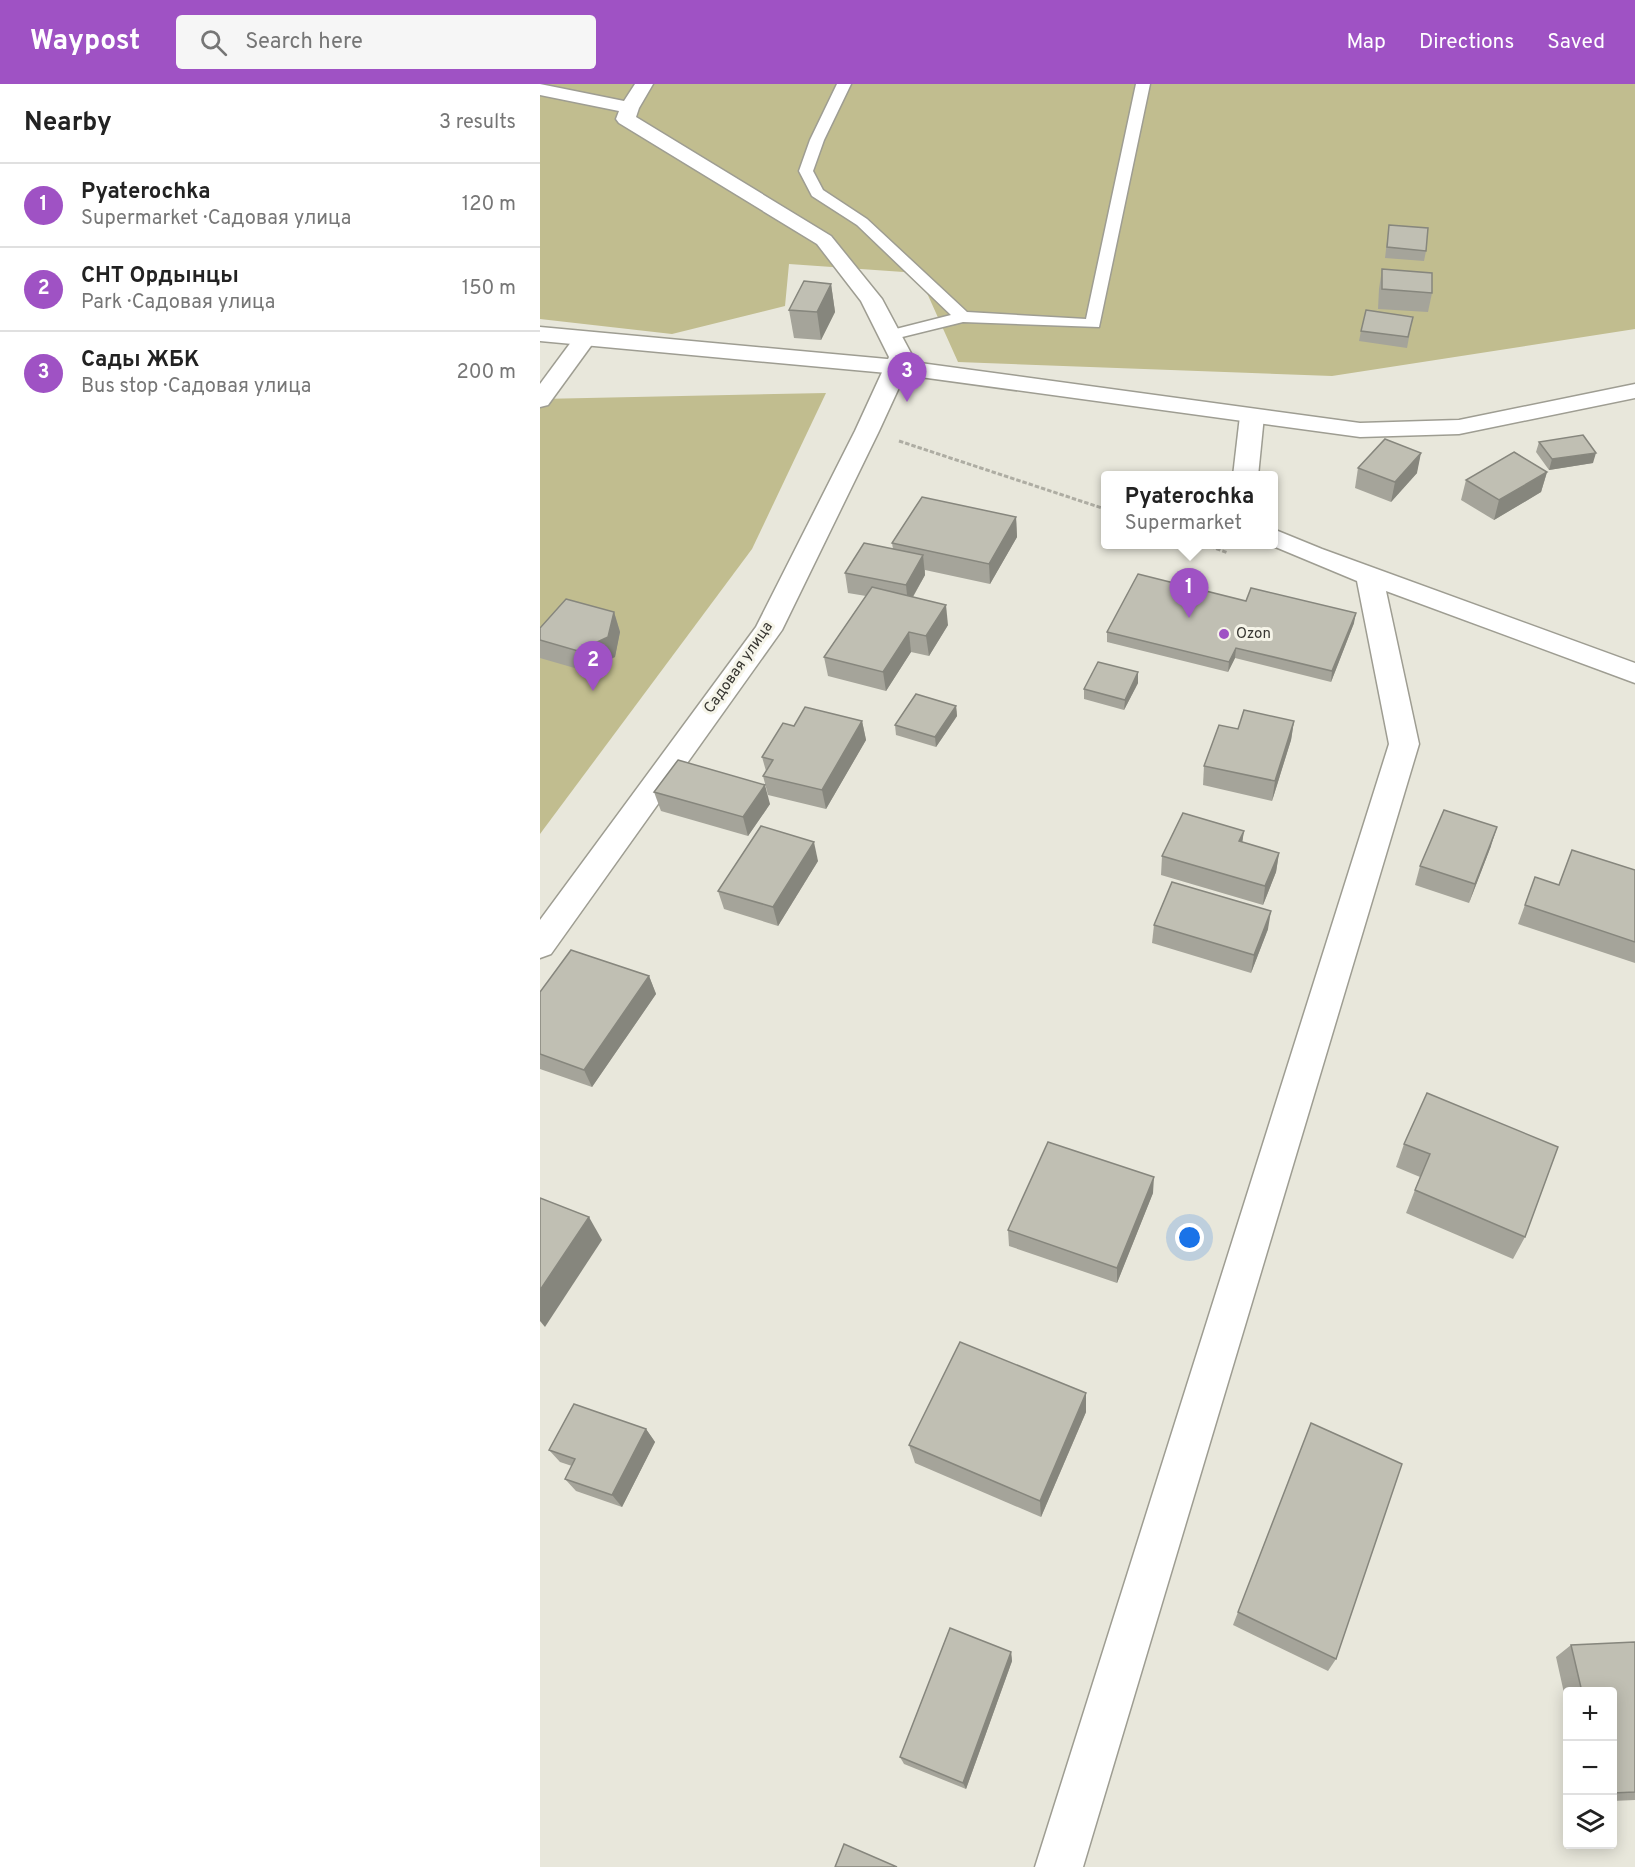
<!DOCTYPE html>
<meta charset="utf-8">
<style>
:root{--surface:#fff;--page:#f6f6f6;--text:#222;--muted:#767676;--line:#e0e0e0;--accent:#9f52c4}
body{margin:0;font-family:Overpass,sans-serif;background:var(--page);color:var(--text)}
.controls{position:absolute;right:18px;bottom:18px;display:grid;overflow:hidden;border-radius:6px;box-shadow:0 3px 15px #0003}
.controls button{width:54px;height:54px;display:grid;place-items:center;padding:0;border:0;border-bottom:2px solid var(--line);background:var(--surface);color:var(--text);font:30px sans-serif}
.you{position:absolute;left:650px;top:1154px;width:21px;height:21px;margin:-15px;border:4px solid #fff;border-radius:50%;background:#1a73e8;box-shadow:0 0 0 9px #1a73e833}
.badge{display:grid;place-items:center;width:39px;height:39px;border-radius:50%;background:var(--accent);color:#fff;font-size:20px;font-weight:700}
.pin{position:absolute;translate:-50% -50px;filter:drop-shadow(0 2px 3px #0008)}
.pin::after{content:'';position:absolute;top:32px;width:21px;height:18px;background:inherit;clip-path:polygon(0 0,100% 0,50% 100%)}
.popup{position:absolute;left:561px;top:387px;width:177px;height:78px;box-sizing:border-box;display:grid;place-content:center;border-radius:6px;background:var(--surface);filter:drop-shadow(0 2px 4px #0005);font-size:20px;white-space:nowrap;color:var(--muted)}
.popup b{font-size:22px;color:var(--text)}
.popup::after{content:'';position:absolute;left:50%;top:100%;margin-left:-12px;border:12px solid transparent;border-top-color:var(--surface)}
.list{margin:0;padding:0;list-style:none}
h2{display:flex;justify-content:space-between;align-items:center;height:78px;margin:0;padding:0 24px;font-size:26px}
h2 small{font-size:20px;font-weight:400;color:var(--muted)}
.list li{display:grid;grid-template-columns:39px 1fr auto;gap:18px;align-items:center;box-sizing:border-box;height:84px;padding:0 24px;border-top:2px solid var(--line)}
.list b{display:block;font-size:22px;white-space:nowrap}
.list p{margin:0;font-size:20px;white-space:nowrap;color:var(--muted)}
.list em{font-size:20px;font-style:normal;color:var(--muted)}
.icon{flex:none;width:33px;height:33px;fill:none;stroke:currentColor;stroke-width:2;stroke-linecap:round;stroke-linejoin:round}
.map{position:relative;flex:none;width:1095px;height:1783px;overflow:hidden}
header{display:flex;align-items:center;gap:36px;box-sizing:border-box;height:84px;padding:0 30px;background:var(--accent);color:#fff}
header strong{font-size:28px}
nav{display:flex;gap:33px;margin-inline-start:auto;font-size:21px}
.search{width:420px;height:54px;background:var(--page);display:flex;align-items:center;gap:15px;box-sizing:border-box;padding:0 21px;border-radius:6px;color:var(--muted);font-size:22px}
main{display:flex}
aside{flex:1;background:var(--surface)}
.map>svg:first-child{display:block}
</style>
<header>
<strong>Waypost</strong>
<div class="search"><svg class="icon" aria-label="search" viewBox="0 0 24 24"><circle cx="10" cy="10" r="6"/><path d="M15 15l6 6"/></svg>Search here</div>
<nav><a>Map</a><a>Directions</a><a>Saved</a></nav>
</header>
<main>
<aside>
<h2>Nearby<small>3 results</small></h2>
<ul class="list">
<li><span class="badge">1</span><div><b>Pyaterochka</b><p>Supermarket · Садовая улица</p></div><em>120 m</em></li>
<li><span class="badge">2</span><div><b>СНТ Ордынцы</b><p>Park · Садовая улица</p></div><em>150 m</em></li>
<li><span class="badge">3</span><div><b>Сады ЖБК</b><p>Bus stop · Садовая улица</p></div><em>200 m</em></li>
</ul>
</aside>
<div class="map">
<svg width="1095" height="1783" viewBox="0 0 1095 1783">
<rect width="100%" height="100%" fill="#e8e7db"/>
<g fill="#c1bd8f">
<path d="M0 0H1095V245L792 292 418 278 378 189 249 180 245 222 132 250 0 235Z"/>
<path d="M286 309 212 465 0 750V315Z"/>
</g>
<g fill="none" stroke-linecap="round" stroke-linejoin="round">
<defs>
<path id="lane" d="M297 0H311L284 56 273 87 283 106 327 135 427 228 546 235 596 0H610L559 243 423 238 350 256 344 254 342 251 344 248 411 231 317 141 272 112 259 87 270 56Z"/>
<g id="street">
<path d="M0 0 84 17 95 0H113L99 24 96 33 291 152 342 215 373 273 339 347 242 546 11 870 0 874V836L216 543 315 347 349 273 321 217 277 160 79 39 76 35 79 27 0 11Z"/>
<path d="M45 248 53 250 56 255 8 321 0 323V300L37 250Z"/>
<path d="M712 325 720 327 724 332 718 392H693L700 332 704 327Z"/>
<path d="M733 445 782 465 1095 579V599L846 507 879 660 543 1783H495L849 660 817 497 728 460H733Z"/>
</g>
<path id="secondary" d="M0 243 358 276 820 339 919 336 1095 300V314L919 350 820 353 358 290 0 257Z"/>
</defs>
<use href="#lane" stroke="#9e9d92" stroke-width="3"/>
<use href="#street" stroke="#9e9d92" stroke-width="3"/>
<use href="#secondary" stroke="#9e9d92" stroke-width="3"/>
<g stroke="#aeada3" stroke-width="3" stroke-dasharray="4.5 2" stroke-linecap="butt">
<path d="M359 357 565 425"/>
<path d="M664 460 688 469"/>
</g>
<use href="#lane" fill="#fff" fill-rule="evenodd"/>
<use href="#street" fill="#fff" fill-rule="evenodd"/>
<use href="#secondary" fill="#fff" fill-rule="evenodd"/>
</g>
<g fill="#a5a49a">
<path d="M849 141 886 167 884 177 845 174Z"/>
<path d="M842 185 892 209 888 228 838 225 839 205Z"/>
<path d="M291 200 295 228 281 256 254 254 249 226Z"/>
<path d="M871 243 867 264 819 257 821 247Z"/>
<path d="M999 358 1053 379 1009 386 996 368Z"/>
<path d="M818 384 877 389 851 418 815 404Z"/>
<path d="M1007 388 1001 408 954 436 921 416 926 396Z"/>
<path d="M476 433 477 453 450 500 385 486V491L373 513 408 541 389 572 371 568 346 607 288 592 284 573 326 512 308 509 305 489 353 465 352 459Z"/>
<path d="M706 517 814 539 791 598 695 574 688 588 567 558V548Z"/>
<path d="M74 528 80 548 75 573 45 587 0 574V544Z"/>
<path d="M598 599 584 626 544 615V605Z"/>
<path d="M416 622 417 632 396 663 356 651 355 641Z"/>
<path d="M322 637 326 656 286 725 228 711 223 692 226 687 222 673Z"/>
<path d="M754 637 751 656 732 717 663 701 664 682 698 645Z"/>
<path d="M114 708 230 720 208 752 121 727Z"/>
<path d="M704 747 702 758 739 769 736 788 723 821 621 791 622 772Z"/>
<path d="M951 762 929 819 875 801 880 782Z"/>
<path d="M1032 766 1095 786V879L978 840 995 793 1019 801Z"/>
<path d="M278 777 238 842 184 825 178 807Z"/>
<path d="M614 841 728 845 711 889 612 859Z"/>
<path d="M109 892 116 910 52 1003 0 985V908Z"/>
<path d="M864 1060 1018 1063 985 1153 973 1175 866 1129 880 1093 856 1083Z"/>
<path d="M613 1109 577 1199 469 1162 468 1146Z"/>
<path d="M546 1309V1328L501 1433 375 1379 369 1361Z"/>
<path d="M106 1345 115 1358 82 1423 36 1407 25 1395 32 1382 20 1378 9 1366Z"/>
<path d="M698 1528 796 1575 788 1587 693 1541Z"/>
<path d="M1095 1558V1716L1072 1717V1608H1028V1627L1016 1573 1031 1561Z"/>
<path d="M471 1568 472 1577 426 1705 364 1680 360 1673Z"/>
</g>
<g fill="#86867d">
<path d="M291 200 295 228 281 256 277 228Z"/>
<path d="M881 369 877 389 851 418 855 398Z"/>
<path d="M1056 369 1053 379 1009 386 1012 375Z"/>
<path d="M1007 388 1001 408 954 436 959 416Z"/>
<path d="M476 433 477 453 450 500 449 480Z"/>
<path d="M383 471 385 491 368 521 366 501Z"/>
<path d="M406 521 408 541 389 572 386 552Z"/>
<path d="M74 528 80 548 75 573 45 587 38 567Z"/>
<path d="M816 529 814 539 791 598 792 587Z"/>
<path d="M369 548 371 568 346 607 343 588Z"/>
<path d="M696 564 695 574 688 588 689 578Z"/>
<path d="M598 588V599L584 626 585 616Z"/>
<path d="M416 622 417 632 396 663 395 653Z"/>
<path d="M322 637 326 656 286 725 282 706Z"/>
<path d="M754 637 751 656 732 717 735 697Z"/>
<path d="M225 701 230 720 208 752 203 733Z"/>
<path d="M957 743 951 762 929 819 935 800Z"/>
<path d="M704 747 701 766 699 757Z"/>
<path d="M274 758 278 777 238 842 233 823Z"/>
<path d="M739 769 736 788 723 821 725 802Z"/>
<path d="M731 827 728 845 711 889 714 871Z"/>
<path d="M109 892 116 910 52 1003 44 986Z"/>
<path d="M614 1093 613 1109 577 1199V1184Z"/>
<path d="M49 1133 62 1156 5 1243 0 1237V1206Z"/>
<path d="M546 1309V1328L501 1433 500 1417Z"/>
<path d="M106 1345 115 1358 82 1423 72 1411Z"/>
<path d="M471 1568 472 1577 426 1705 423 1699Z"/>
</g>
<g fill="#c0bfb3" stroke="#86867d" stroke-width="1.5">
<path d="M849 141 888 144 886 167 847 163Z"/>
<path d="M842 185 892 189V209L842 205Z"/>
<path d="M264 197 291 200 277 228 249 226Z"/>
<path d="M826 226 873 233 868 253 821 247Z"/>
<path d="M1043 351 1056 369 1012 375 999 358Z"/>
<path d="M845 355 881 369 855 398 818 384Z"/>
<path d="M974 368 1007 388 959 416 926 396Z"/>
<path d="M382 413 476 433 449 480 352 459Z"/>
<path d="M324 459 383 471 366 501 305 489Z"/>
<path d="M598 490 706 517 711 504 816 529 792 587 696 564 689 578 567 548Z"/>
<path d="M332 503 406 521 386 552 369 548 343 588 284 573Z"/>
<path d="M26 515 74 528 68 553 38 567 0 556V544Z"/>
<path d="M558 578 598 588 585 616 544 605Z"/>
<path d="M376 610 416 622 395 653 355 641Z"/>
<path d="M265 623 322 637 282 706 223 692 233 676 222 673 243 639 254 642Z"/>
<path d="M704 626 754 637 735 697 664 682 679 641 698 645Z"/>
<path d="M138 676 225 701 203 733 114 708Z"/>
<path d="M904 726 957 743 935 800 880 782Z"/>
<path d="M643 729 704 747 699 757 739 769 725 802 622 772Z"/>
<path d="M221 742 274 758 233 823 178 807Z"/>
<path d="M1032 766 1095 786V858L985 821 995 793 1019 801Z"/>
<path d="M632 798 731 827 714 871 614 841Z"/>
<path d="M31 866 109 892 44 986 0 970V908Z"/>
<path d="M887 1009 1018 1063 985 1153 875 1106 890 1070 864 1060Z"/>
<path d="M508 1058 614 1093 577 1184 468 1146Z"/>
<path d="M0 1114 49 1133 0 1206Z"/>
<path d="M420 1258 546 1309 500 1417 369 1361Z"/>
<path d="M34 1320 106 1345 72 1411 25 1395 35 1375 9 1366Z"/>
<path d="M771 1339 862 1380 796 1575 698 1528Z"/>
<path d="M410 1544 471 1568 423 1699 360 1673Z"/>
<path d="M1095 1558V1708L1072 1709V1608H1042L1031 1561Z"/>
<path d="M304 1760 357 1783H295Z"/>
</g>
<circle fill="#9f52c4" stroke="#f5f4e8" stroke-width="2" cx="684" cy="550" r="6"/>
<g text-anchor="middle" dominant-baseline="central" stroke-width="6" stroke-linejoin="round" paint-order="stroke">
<g font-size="15" fill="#373631" stroke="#f5f4e8" text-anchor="start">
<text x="696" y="550">Ozon</text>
</g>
<g font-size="15" fill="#373631" stroke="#f5f4e8">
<text transform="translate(199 584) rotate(-55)">Садовая улица</text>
</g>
</g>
</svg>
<div class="controls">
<button>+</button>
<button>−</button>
<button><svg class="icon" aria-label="layers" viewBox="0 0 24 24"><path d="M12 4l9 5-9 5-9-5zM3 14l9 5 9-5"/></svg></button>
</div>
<div class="you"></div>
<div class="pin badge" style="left:649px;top:534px">1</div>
<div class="popup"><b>Pyaterochka</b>Supermarket</div>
<div class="pin badge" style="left:53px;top:607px">2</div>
<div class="pin badge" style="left:367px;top:318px">3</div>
</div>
</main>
